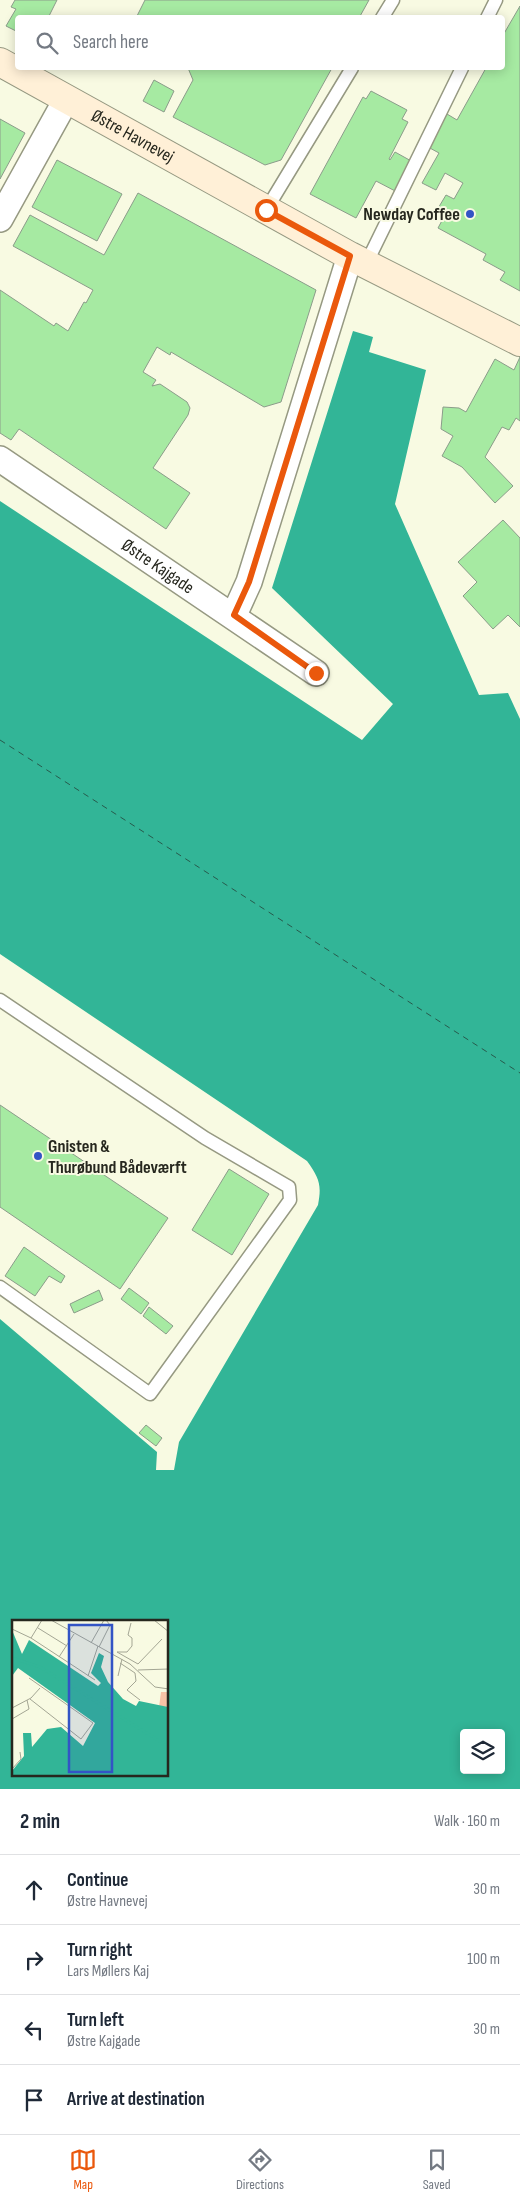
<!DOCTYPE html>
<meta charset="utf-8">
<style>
:root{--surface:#fff;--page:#f2f2f3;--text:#1f2937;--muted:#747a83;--line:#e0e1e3;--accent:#ea580c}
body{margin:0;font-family:"Sofia Sans Condensed",sans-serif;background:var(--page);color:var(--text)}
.controls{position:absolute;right:15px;bottom:15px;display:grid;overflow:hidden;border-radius:5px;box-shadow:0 2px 12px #0003}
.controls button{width:45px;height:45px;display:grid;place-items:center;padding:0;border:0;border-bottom:1px solid var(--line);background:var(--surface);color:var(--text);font:25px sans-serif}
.stop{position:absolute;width:15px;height:15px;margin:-11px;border:4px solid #ea580c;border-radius:50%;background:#fff}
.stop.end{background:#ea580c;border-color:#fff;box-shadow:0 1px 5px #0008}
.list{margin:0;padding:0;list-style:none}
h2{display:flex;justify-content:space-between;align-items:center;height:65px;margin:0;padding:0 20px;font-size:21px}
h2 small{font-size:16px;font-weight:400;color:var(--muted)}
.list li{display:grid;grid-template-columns:32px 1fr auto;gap:15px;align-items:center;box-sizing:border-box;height:70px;padding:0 20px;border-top:1px solid var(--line)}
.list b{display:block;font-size:19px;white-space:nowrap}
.list p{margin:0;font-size:16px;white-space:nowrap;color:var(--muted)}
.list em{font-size:16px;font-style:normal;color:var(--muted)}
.icon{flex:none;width:28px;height:28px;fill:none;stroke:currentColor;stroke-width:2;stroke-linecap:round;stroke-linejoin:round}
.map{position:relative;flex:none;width:520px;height:1789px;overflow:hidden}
.search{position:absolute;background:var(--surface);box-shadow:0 2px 12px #0003;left:15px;right:15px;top:15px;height:55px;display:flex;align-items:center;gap:12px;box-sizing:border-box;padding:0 18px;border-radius:5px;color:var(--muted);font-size:19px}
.sheet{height:345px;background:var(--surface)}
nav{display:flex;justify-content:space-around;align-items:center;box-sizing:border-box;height:70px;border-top:1px solid var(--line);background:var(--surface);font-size:14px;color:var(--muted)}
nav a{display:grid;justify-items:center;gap:2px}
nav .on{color:var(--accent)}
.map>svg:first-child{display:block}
</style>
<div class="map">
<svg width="520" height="1789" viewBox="0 0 520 1789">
<rect width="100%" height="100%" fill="#f8fae2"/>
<path fill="#32b597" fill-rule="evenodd" d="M353 331 373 337 369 352 426 370 395 504 479 695 508 693 520 719V1789H0V1319L157 1452 156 1470H174L179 1442 318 1205C322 1184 319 1178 307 1161L0 954V501L362 740 393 704 272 588ZM14 1622H168V1775H14ZM464 1733H501V1770H464Z"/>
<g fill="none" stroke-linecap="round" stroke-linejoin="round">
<path stroke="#275a4c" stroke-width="1" stroke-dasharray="6 5" stroke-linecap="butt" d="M0 740 520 1073"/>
</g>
<g fill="#a6eaa2" stroke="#8b9c8a">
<path d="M15 0H57L48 18H18V32L6 26 16 9 11 7Z"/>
<path d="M145 0H369L359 18H136Z"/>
<path d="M520 6V291L500 280 505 272 483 260 486 254 438 228 445 215 437 210 446 195 454 199 463 183 445 173 436 190 422 183 439 153 428 147 447 114 457 120 486 68H502V37Z"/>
<path d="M188 68H332L281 160 265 165 173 117 193 80Z"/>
<path d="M154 80 174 91 164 112 143 101Z"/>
<path d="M371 91 407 110 402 119 408 122 389 159 390 160 395 152 413 162 399 193 376 181 356 218 310 194 363 97 366 99Z"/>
<path d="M0 119 25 133 0 179Z"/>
<path d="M57 160 122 194 97 241 32 207Z"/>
<path d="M138 193 316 290 281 402 264 407 171 352 170 355 157 347 143 372 156 380 152 386 160 384 187 402 190 408 188 415 153 468 190 493 166 529 19 429 11 440 0 433V290L54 326 56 323 68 331 84 302 86 303 93 290 13 246 30 215 104 255Z"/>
<path d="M520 357V421L516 418 509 430 502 427 485 457 513 486 495 503 462 467 442 456 453 436 441 429 443 407 459 408 466 412 495 359 514 370Z"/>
<path d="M503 520 520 538V627L508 615 493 629 463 596 477 582 458 562Z"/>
<path d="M0 1105 168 1218 120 1289 0 1207Z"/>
<path d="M229 1169 269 1194 232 1255 192 1230Z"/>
<path d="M24 1247 65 1276 61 1283 49 1276 35 1296 5 1276Z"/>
<path d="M129 1288 149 1303 141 1314 121 1299Z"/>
<path d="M99 1290 103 1300 74 1313 70 1304Z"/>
<path d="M149 1307 173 1326 166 1334 143 1316Z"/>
<path d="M146 1425 162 1438 156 1446 139 1433Z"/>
</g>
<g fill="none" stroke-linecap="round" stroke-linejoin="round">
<defs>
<g id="lane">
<path d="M382 18 393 0"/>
<path d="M487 18 496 0"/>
<path d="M266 210 352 68"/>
<path d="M366 264 462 68"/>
<path d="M0 1000 205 1138 289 1187 290 1200 150 1394 0 1287"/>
</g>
<g id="street">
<path d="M0 219 66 100"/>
<path id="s1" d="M0 459 316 673"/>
<path d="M234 615 249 582 350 256"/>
</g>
<g id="secondary">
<path id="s2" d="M0 62 350 256 520 342"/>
</g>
</defs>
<use href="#lane" stroke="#969982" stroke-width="15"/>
<use href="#street" stroke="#969982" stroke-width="28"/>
<use href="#secondary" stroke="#969982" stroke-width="30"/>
<use href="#lane" stroke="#fff" stroke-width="12"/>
<use href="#street" stroke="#fff" stroke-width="25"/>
<use href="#secondary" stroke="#fff0d7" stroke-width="28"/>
</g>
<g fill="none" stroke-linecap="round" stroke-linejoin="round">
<path stroke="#ea580c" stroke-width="6" d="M266 210 350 256 249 582 234 615 316 673"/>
</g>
<g fill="#3354c5" stroke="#f8fae2" stroke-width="2">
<circle cx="470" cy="214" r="5"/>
<circle cx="38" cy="1156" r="5"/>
</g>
<g text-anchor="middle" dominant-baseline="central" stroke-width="4" stroke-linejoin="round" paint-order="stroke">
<g font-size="18" fill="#26271e" stroke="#f8fae2">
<text stroke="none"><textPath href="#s2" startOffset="152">Østre Havnevej</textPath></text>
<text stroke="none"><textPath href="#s1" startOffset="191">Østre Kajgade</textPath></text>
</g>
<g font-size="18" font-weight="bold" fill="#26271e" stroke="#f8fae2" text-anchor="end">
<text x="460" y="214">Newday Coffee</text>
<text x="48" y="1146" text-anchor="start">Gnisten &amp;<tspan x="48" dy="21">Thurøbund Bådeværft</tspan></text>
</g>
</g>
<g transform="translate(12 1620)">
<rect width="156" height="156" fill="#f8fae2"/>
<path d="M149 72H156V87H147Z" fill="#f9c3a6"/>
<path d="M0 10 10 34 17 20 86 66 89 63 79 53 87 33 92 36 89 47 96 62 111 79 124 86 127 81 156 87V156H0V151L12 136 11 113H19L20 127 35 109 49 107 71 126 83 103 6 48 0 56Z" fill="#32b597"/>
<path fill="none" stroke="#32b597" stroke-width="2.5" d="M0 38 28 47 157 127"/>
<path fill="none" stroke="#a4a694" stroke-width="1" d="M39 0 118 44 143 67 157 69M142 0 157 12M26 8 55 26M0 9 19 18 83 60M19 18 30 0M79 23 92 0M87 27 98 5 94 0M105 32 126 44 150 19M105 32H115L120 26V18L116 15 119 3M47 37 62 14M108 43 123 53 124 61 115 70 128 80M126 50 157 49M76 56 86 26M106 56 110 39M17 58 81 103 69 119 18 79M0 88 19 78 28 68M0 99 17 89 15 80M0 149 9 139 8 132"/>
<path fill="#3354c5" fill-opacity="0.15" stroke="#3354c5" stroke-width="2.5" d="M57 5H100V152H57Z"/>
<rect width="156" height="156" fill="none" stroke="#26271e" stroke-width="2.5"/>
</g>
</svg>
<div class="controls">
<button><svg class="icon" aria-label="layers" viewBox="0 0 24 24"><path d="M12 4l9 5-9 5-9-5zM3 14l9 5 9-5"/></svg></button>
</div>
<div class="stop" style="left:266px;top:210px"></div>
<div class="stop end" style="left:316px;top:673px"></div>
<div class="search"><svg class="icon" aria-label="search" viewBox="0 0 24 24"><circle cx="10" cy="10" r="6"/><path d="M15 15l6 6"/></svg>Search here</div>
</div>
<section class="sheet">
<h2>2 min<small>Walk · 160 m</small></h2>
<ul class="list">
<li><svg class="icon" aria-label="ahead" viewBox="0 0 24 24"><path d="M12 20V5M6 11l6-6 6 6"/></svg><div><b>Continue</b><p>Østre Havnevej</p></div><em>30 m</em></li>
<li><svg class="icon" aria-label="right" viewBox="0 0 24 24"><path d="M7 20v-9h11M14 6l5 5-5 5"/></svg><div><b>Turn right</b><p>Lars Møllers Kaj</p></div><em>100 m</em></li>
<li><svg class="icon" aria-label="left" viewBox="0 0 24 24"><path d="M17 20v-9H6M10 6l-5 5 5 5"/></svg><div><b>Turn left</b><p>Østre Kajgade</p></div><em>30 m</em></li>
<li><svg class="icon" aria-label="arrive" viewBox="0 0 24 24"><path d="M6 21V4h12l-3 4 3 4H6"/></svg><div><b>Arrive at destination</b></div></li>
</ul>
</section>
<nav>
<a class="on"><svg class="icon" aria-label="map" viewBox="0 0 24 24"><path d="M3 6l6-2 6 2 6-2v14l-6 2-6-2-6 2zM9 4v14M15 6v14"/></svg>Map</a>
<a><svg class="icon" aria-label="directions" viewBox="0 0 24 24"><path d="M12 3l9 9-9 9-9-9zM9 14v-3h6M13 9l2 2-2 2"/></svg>Directions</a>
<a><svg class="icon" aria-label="saved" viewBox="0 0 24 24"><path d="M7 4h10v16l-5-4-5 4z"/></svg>Saved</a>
</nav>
